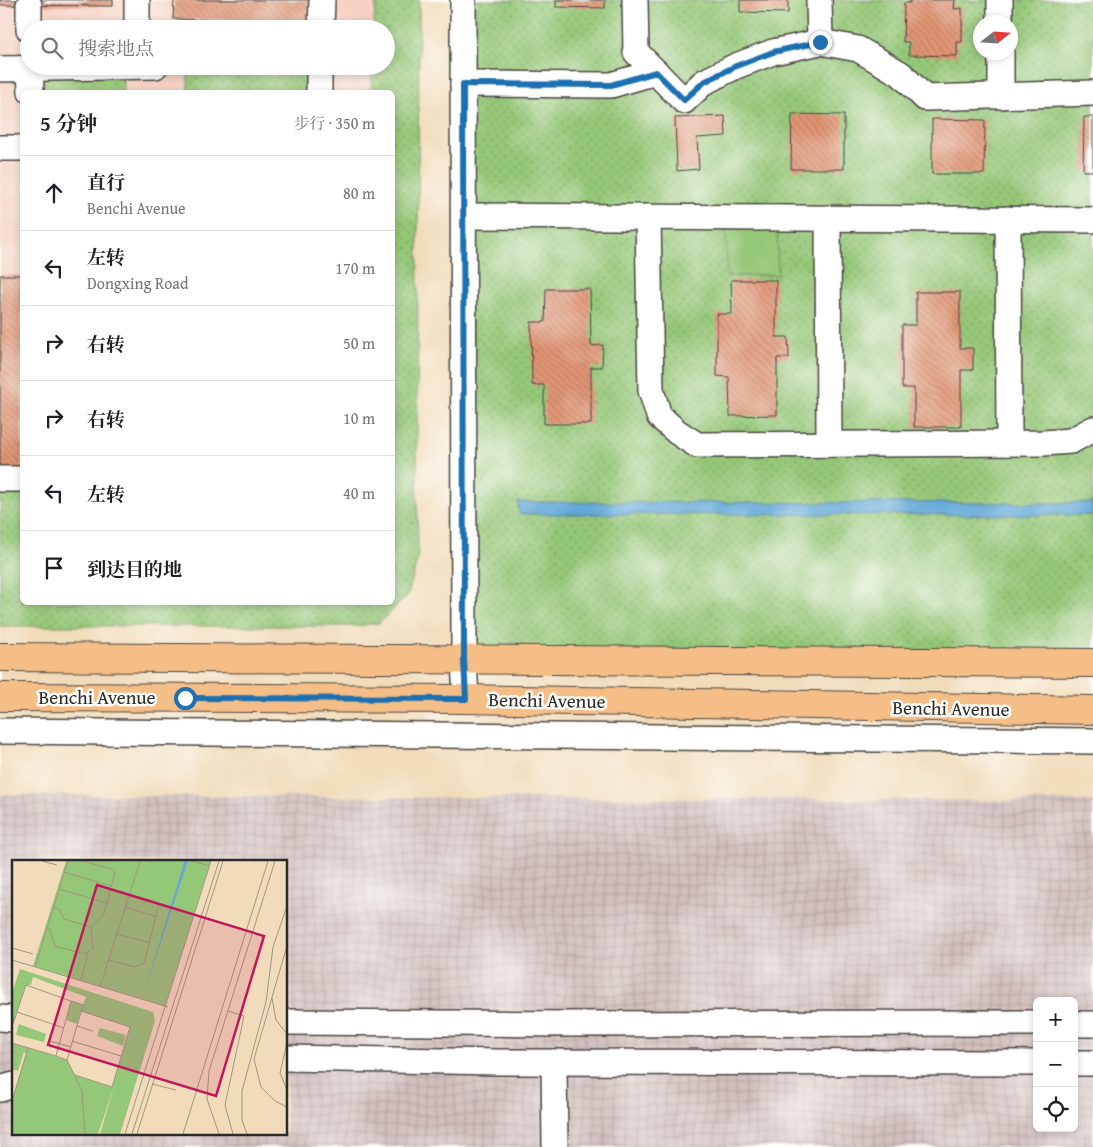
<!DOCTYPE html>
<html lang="zh">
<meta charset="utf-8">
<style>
:root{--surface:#fff;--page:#f6f6f6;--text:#202124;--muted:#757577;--line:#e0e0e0}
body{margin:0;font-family:"Gentium Book Plus","Noto Serif SC",serif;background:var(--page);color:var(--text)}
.controls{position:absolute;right:15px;bottom:15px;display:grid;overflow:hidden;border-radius:8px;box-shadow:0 2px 8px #0003}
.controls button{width:45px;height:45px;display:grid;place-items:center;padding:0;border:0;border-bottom:1px solid var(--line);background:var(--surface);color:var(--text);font:25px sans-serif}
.compass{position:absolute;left:973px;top:15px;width:45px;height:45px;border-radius:50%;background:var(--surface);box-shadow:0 2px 8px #0003;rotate:73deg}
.stop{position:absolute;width:15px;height:15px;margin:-11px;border:4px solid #1f6fb2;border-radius:50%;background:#fff}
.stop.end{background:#1f6fb2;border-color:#fff;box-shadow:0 1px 5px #0008}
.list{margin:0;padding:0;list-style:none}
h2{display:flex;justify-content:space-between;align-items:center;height:65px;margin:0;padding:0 20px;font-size:21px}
h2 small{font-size:16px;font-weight:400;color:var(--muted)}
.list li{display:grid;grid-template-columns:32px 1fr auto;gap:15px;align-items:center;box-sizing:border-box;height:75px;padding:0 20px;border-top:1px solid var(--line)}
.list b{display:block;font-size:19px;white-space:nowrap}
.list p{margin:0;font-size:16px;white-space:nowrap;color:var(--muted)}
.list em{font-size:16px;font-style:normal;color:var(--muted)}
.icon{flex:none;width:28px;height:28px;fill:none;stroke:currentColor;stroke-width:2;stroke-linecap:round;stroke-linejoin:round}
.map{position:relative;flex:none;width:1093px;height:1147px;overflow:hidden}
.search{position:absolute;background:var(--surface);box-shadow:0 2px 8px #0003;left:20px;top:20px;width:375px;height:55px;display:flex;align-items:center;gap:12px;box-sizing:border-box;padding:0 18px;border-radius:28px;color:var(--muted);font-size:19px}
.panel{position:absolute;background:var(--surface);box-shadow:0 2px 8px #0003;left:20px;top:90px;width:375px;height:515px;border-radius:8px}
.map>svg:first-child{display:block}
</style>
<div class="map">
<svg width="1093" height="1147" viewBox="0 0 1093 1147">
<defs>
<pattern id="industrial-grid" width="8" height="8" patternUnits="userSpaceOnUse" patternTransform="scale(1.25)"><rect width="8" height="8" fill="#d1bfbe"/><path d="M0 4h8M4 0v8" fill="none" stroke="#b4a4a3"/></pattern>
<pattern id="green-dots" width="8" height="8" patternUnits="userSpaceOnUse" patternTransform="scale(1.25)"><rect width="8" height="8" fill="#95c778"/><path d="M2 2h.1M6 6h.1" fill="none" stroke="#7aa263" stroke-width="1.8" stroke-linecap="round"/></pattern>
<pattern id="building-back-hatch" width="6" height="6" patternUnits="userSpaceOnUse" patternTransform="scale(1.25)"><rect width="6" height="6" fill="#e19575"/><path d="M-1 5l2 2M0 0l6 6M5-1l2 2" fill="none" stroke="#b77a60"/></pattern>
</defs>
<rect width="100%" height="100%" fill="#fdfcf7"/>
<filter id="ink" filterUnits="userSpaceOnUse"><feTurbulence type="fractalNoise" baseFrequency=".02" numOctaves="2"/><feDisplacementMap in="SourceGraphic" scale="10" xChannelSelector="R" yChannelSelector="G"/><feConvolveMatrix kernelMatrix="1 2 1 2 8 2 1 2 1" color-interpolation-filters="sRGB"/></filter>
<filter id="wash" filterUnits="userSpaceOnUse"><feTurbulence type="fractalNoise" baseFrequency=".0096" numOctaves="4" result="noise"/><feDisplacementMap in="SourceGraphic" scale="20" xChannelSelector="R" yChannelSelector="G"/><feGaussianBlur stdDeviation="1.12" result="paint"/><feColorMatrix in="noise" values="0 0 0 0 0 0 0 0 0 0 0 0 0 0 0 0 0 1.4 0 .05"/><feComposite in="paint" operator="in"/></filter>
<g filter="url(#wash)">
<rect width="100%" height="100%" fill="#f1dbba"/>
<path fill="#f6d2c4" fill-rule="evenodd" d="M0 0H419L392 92H22V493H0ZM29 29H386V66H29Z"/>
<path fill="url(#industrial-grid)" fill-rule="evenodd" d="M0 795 1093 801V1147H0ZM14 861H286V1133H14ZM1037 1001H1074V1128H1037Z"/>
<g fill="url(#green-dots)" stroke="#607952" fill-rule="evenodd">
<path d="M376 0H419L417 490 418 558 408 595 379 623 357 626H0V479H22V602H392V92H371L372 66H386V29H373Z"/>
<path d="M463 0H1093V663L464 660ZM980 22H1010V52H980Z"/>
<rect x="188" y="66" width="131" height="26"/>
<path d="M123 67V92H31L30 69Z"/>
</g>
<path fill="#95c778" stroke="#607952" d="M777 223 778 275 727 276 726 225Z"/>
<path fill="#62a8d8" stroke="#466a82" d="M518 502 1093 503V515L519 514Z"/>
<g id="blocks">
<g fill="url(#building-back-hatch)">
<path d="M0 0H113V6L0 5Z"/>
<path d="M174 0H309V22L173 19Z"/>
<path d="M556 0H605V8L556 7Z"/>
<path d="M740 0H788V13L740 12Z"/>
<path d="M910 0H955L954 9 962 8V42H957V56L909 55V42H903L904 3H910Z"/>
<path d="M792 114 844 115V169H791Z"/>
<path d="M725 116 726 136 697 138 699 169 677 171 675 118Z"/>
<path d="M1084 117H1093V171H1083Z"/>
<path d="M932 119 985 120 984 174H932Z"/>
<path d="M0 275H22V471L0 472Z"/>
<path d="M731 280H776V337H788L789 358H777V415L730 416 729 377 717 376V314H732Z"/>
<path d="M546 289H590L591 346 603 345 602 367H591V424H544V385H532L531 322H545Z"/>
<path d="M916 292H960V348H973V370H961V427H914V388H902V325H916Z"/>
</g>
</g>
</g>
<g filter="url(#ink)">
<use href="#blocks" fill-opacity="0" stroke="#494540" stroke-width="1"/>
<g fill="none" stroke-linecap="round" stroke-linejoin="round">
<defs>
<g id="minor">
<path d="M463 0 464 660 466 699"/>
<path d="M635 0 636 52 684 101 704 82 736 66 773 52 820 42 858 49 901 74 925 98 1093 93"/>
<path d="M819 0 820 42"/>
<path d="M1000 0V22"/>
<path d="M29 5V29"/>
<path d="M137 29V0"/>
<path d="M321 29 322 0"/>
<path d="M1001 52V96"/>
<path d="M30 66 31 92"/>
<path d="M0 69 155 66"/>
<path d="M463 84 611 85 656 72"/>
<path d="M319 92V66"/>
<path d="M0 148H22"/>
<path d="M464 216 1093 220"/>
<path d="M648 217 651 390 659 416 677 432 697 445 1043 443 1071 441 1093 429"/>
<path d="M828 218 829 444"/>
<path d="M1008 219 1009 443"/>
<path d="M0 479H22"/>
<path d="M0 731 1093 741"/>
<path d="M0 1018 14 1019"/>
<path d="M286 1022 572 1024 1037 1023"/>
<path d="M1074 1024H1093"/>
<path d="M286 1058 497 1062 1037 1063"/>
<path d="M554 1062 555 1147"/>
<path d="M1074 1063H1093"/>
<path d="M0 1089 14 1085"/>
</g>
<g id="major">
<path d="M0 657 1093 663"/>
<path d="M0 697 466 699 1093 710"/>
</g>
</defs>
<use href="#minor" stroke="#494540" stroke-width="28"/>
<use href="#major" stroke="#494540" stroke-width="30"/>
<use href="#minor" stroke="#fff" stroke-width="25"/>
<use href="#major" stroke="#f6be87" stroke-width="28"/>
</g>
</g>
<g fill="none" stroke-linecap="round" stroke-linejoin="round" filter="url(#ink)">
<path stroke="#1f6fb2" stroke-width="6" d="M185 698 466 699 464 660 463 84 611 85 656 72 684 100 704 82 736 66 773 52 820 42"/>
</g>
<g text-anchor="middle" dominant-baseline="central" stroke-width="5" stroke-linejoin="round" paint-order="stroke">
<g font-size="19" fill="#2b2b2b" stroke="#fdfcf7">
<text x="97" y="697">Benchi Avenue</text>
<text transform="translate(547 700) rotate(1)">Benchi Avenue</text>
<text transform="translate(951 708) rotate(1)">Benchi Avenue</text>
</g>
</g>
<g transform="translate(12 860)">
<rect width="275" height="275" fill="#f1dbba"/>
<path d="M54 1H199L153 146 21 106ZM8 109 141 152 143 161 108 274H88L102 227 86 274H0V241L14 193 0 188V183L55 200 63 215 100 227 118 167 69 151 65 164 54 160 59 141 71 145 74 137 21 117 19 125H14L0 167V133ZM7 164 34 174 32 182 4 175ZM88 168 114 175 111 186 85 176Z" fill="#95c778"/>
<path d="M0 188 12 192 6 211 0 209ZM18 195 55 207 49 224 31 219 26 235 7 229ZM26 236 44 237 56 247 61 256 59 274H1L11 239 19 241Z" fill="#95c778"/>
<path d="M172 1H176L132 132 171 7Z" fill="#62a8d8"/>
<path fill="none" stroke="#a29581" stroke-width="1" d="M30 1 45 5M180 1 197 6M52 12 99 26M47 29 95 43M41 47 47 49 52 59 79 67M113 47 146 57M34 69 38 70 43 86 72 94 81 89 79 67 92 54 103 13 99 9 71 1M105 74 138 83M275 86 242 199 249 227 263 241 275 247M0 88 21 94M0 100 156 147M97 100 122 107 132 103 147 44 117 34M23 107 56 1M69 121 76 92M88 127 128 1M260 138 264 160 275 174M216 151 232 156 213 245 221 274M5 152 52 168M65 166 81 171M0 167 14 125 59 141M38 181 59 187M60 181 109 196M0 183 44 196M275 183 268 213 275 230M55 200 44 196 59 141 71 145 55 200 70 231 73 274M63 215 100 227 118 167 69 151M140 224 164 230M0 241 16 188M113 274 199 1M120 274 207 1M125 274 211 1M171 274 256 1M207 274 195 239 197 211 263 1M235 274 230 260V231L254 142 261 87 275 46"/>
<path fill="#c2185b" fill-opacity="0.15" stroke="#c2185b" stroke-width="2.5" d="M85 25 252 76 204 236 36 185Z"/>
<rect width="275" height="275" fill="none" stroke="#2b2b2b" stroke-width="2.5"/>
</g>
</svg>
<div class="controls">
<button>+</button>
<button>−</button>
<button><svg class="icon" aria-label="locate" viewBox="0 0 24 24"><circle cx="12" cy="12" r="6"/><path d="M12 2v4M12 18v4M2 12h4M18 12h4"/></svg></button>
</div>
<svg class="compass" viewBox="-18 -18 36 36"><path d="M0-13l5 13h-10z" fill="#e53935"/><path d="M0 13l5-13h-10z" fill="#757577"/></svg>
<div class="stop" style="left:185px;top:698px"></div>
<div class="stop end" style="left:820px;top:42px"></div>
<div class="search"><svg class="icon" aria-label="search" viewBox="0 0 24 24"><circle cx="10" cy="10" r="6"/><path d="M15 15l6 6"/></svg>搜索地点</div>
<section class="panel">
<h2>5 分钟<small>步行 · 350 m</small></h2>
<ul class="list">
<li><svg class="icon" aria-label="ahead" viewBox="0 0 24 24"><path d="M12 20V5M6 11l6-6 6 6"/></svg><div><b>直行</b><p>Benchi Avenue</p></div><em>80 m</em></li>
<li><svg class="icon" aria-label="left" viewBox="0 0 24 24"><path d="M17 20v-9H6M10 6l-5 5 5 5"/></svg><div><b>左转</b><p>Dongxing Road</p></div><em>170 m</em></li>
<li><svg class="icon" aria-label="right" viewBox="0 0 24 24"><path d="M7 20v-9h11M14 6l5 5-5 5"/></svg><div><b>右转</b></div><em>50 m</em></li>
<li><svg class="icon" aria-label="right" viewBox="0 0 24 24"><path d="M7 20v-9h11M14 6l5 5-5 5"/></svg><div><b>右转</b></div><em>10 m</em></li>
<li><svg class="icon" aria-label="left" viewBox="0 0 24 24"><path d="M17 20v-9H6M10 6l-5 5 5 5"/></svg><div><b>左转</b></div><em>40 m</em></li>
<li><svg class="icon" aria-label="arrive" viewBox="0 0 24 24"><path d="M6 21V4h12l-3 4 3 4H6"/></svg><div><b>到达目的地</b></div></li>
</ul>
</section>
</div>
